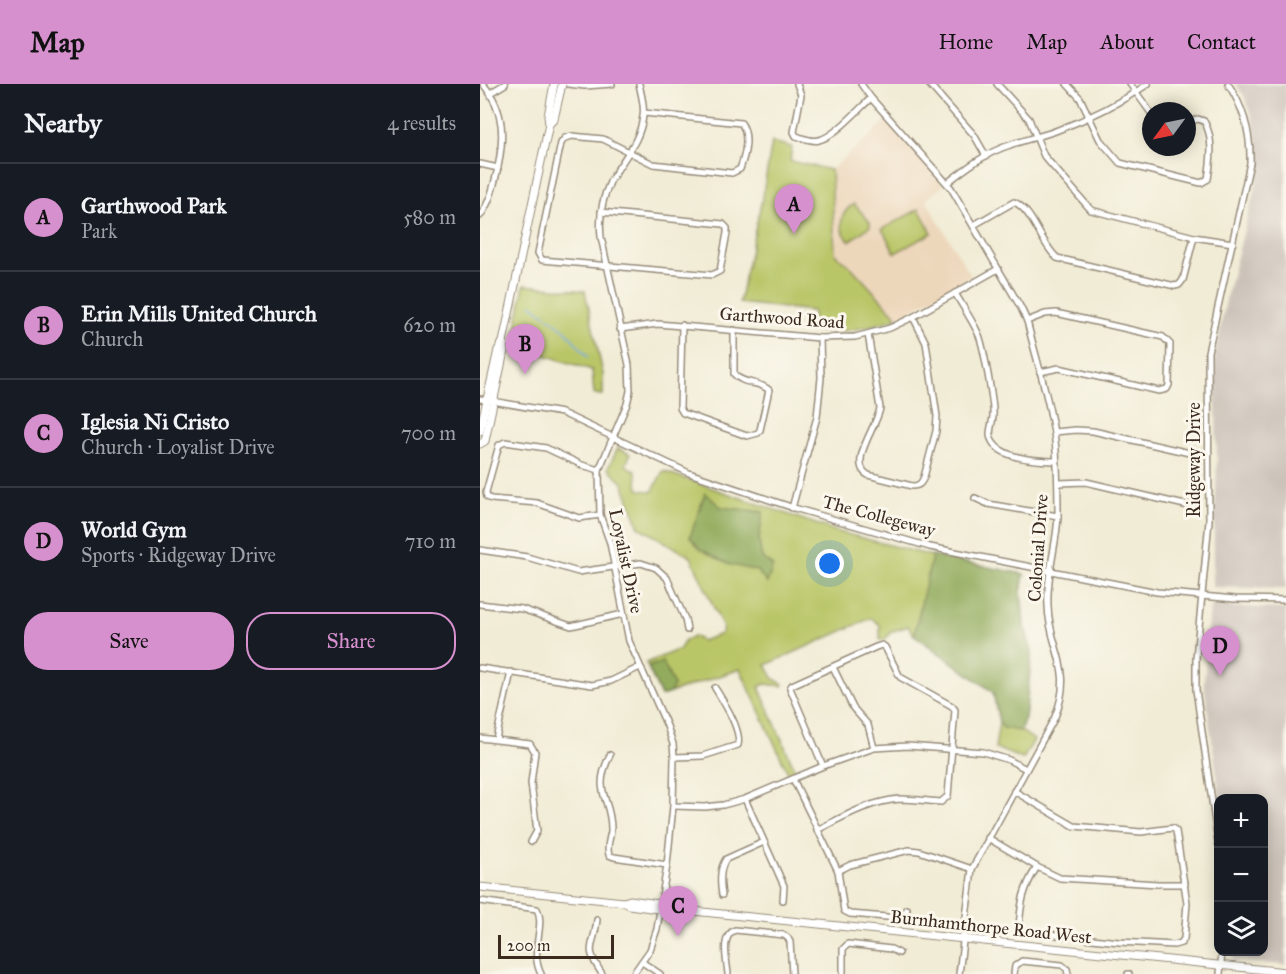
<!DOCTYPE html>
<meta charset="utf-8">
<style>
:root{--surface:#171b24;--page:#242831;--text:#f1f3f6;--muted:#9ea1a6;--line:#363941;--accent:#d690ce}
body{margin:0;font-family:"IM FELL Great Primer",serif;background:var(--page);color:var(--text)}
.controls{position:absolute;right:18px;bottom:18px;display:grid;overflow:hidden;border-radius:12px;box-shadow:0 3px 15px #0003}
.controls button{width:54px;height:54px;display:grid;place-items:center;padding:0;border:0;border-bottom:2px solid var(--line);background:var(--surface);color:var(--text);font:30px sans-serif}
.compass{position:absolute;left:662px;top:18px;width:54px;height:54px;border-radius:50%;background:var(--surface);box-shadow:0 3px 15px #0003;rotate:237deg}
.scale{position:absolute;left:18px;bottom:15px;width:116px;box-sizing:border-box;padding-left:6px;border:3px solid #3b2a1e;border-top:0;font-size:16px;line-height:21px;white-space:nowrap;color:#3b2a1e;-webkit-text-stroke:4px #fbf7ec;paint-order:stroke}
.you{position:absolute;left:350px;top:480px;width:21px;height:21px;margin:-15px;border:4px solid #fff;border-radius:50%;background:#1a73e8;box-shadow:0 0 0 9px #1a73e833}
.badge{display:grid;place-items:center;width:39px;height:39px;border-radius:50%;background:var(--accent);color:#111;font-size:20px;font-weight:700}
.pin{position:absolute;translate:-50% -50px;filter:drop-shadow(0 2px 3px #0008)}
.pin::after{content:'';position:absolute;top:32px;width:21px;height:18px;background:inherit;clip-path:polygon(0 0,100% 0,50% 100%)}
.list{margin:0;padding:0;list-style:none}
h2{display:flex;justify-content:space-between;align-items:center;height:78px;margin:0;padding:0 24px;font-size:26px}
h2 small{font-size:20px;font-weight:400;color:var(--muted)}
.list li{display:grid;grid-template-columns:39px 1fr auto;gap:18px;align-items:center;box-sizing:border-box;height:108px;padding:0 24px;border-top:2px solid var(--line)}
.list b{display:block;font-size:22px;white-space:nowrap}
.list p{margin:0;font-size:20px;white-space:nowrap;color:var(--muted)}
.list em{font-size:20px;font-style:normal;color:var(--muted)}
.actions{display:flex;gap:12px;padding:18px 24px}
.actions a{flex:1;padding:14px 0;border:2px solid var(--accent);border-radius:24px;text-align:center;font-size:21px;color:var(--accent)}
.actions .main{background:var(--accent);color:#111}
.icon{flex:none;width:33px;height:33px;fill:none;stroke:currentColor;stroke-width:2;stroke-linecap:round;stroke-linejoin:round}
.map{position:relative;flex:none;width:806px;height:890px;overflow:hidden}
header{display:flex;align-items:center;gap:36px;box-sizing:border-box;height:84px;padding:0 30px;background:var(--accent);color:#111}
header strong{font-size:28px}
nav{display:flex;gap:33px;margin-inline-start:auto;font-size:21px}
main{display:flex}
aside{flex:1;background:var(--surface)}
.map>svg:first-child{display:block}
</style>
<header>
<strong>Map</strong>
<nav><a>Home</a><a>Map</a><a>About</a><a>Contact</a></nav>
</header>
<main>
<aside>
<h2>Nearby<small>4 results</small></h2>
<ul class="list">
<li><span class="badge">A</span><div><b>Garthwood Park</b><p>Park</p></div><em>580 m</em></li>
<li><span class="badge">B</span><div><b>Erin Mills United Church</b><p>Church</p></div><em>620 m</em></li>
<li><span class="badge">C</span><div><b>Iglesia Ni Cristo</b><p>Church · Loyalist Drive</p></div><em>700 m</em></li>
<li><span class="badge">D</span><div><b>World Gym</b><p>Sports · Ridgeway Drive</p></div><em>710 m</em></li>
</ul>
<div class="actions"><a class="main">Save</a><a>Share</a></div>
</aside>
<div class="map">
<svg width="806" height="890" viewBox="0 0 806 890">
<rect width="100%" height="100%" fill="#fbf7ec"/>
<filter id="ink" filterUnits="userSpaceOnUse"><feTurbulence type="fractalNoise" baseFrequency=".0167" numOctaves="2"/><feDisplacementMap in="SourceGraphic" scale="12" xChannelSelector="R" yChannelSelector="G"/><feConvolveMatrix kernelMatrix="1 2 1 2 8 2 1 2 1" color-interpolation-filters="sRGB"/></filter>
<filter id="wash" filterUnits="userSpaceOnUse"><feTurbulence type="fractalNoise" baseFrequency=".008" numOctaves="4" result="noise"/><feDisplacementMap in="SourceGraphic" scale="24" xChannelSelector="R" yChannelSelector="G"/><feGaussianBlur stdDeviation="1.35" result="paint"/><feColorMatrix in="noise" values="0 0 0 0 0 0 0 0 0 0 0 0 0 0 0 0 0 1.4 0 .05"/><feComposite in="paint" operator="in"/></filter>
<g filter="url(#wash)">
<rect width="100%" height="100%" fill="#f1ecd5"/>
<path fill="#edd7bb" d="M406 37 464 101 446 116 491 192 418 234 372 184 355 170 352 131 351 86Z"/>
<g fill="#ccc2b9">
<path d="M756 0H806V505L732 503 737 380 735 271 747 211 777 97V57L772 34 764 12Z"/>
<path d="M732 522 806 525V881L754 877 752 874V868H784V714H740L724 599 730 524Z"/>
</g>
<g fill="#b9c668" stroke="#7a7843" stroke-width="1.5">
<path d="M292 58 312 63 310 77 351 86 355 170 372 184 418 234C390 243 362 251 333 246V227L259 219 282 115Z"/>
<path d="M374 120 390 138V142L370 157C357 145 359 129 374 120Z"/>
<path d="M439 125 452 149 415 169 402 145Z"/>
<path d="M44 201 105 207 123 290V311L114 310 112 286 33 261Z"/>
<path d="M138 364 150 370 146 381 156 388 158 405 172 408 183 387 359 448 452 472 544 490 541 508 544 542 552 568 545 634 540 646 554 656 543 675 515 664 519 638 513 608 434 551 428 542 411 548 405 556H400V541L391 534 286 581 294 595 303 600 302 602 285 600 279 603 316 688 309 691 260 585 181 612 166 579 200 565 205 556 214 552 222 557 241 550 243 544 211 473 159 443 143 399 128 384Z"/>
</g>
<g fill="#92ab5c" stroke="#666a3d" stroke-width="1.5">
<path d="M225 409 241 423 283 428 279 456 282 474 293 482 287 499 277 487 248 480 220 465 210 453Z"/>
<path d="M452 472 544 490 541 508 544 542 552 567 545 634 540 647 523 644 519 638 513 608 434 551Z"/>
<path d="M183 578 194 602 190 609 181 612 168 583Z"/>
</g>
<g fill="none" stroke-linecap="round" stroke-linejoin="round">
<path stroke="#74aae2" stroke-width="1.5" d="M51 220 85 246 108 273"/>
</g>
</g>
<g filter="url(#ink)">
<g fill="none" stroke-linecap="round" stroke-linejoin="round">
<defs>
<g id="minor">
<path d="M88 0 105 2 132 0"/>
<path d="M317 0 321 11 314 48 316 52C323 54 331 58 339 56 354 53 379 25 391 14"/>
<path d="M381 0 391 14 471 104 541 224 547 237C556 274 568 311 574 349 578 375 578 404 578 431 577 461 566 491 568 522 569 566 595 583 575 633L492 785 479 890"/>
<path d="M449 0 494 51 506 72"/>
<path d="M517 0 549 35 564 72 611 126 714 153 753 159"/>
<path d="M587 0 600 14 620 56 640 79 721 99 728 95C731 76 734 54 724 37L718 35 707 38"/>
<path d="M650 0 671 29"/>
<path d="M10 9 25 0"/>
<path d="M0 80 18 84"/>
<path d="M467 99C486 84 507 68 530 61 546 55 563 52 578 46 610 34 640 19 668 0"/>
<path d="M121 128 243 140 247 144V149L240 187 232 191 62 176 58 169 81 59 85 54 92 52 123 55 173 80 252 89 260 85C265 72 270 51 261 39L164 29"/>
<path d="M0 132C10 118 13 105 17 88 24 56 26 27 3 0"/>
<path d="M494 141 534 118C552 125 561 160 577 174L695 202 699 201 703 196 714 153"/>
<path d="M475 209C483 223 492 236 498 249 503 258 514 320 513 331 513 340 507 349 512 357 522 375 558 377 576 377"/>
<path d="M547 237 565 230 576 229 683 253 690 260 689 301 687 305 679 307 579 284 560 288"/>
<path d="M202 241 200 324 203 329 267 352 278 349 280 346 289 306C280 297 263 301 254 290V246"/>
<path d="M140 245 178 240 340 254 375 253 410 244 433 233 518 185"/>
<path d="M388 250 400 324C398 341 367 379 388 391L432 402C439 402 441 400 444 393L456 347 457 332 446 259 433 233"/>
<path d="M0 315 82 329 209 389 314 424 450 463 677 508 755 515 806 516"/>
<path d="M574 348 596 346 613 347 714 370C715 385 722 412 709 422L606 398 578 399"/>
<path d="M119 386 102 381 66 364 25 358 19 361 6 408 7 413 11 415 57 419 99 434 120 431"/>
<path d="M495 414 508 420 578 432"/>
<path d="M312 424 337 333 341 294 340 254"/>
<path d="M0 466 47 473 98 488 161 479 176 484 187 494 205 535 207 546"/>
<path d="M0 520 42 525 91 542 143 530"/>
<path d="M353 583 373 624 388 641 394 664"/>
<path d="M0 584 112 601 131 597 160 583"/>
<path d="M0 654 50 660 55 668 51 699 57 747 51 758"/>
<path d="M16 655 31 588"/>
<path d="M130 671C111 710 132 713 131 747 130 755 126 762 129 771L134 773 187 781"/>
<path d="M194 673 223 672 258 661C262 646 243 617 235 604"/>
<path d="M313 695 358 787 364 827 370 830 419 834 424 833 427 825"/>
<path d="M534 707 594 742 661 748 693 744 696 747 707 819 704 855 701 859 694 861 639 858 541 847 539 843C541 818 543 805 557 783"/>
<path d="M265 715 304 802 303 816"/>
<path d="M193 722 225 723 243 721 265 715 343 682 394 664 428 662 503 668 529 676 546 685"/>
<path d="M337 746C363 733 390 717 420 715 434 715 447 717 461 718L468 712 475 626 472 622 420 593 405 563 402 561 396 563 312 601 310 604 343 682"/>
<path d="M508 754 557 783 580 794 678 800H705"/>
<path d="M738 759 716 606V574L729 437 728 268 770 79C771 50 764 24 748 0"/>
<path d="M358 787 370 781 429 766 439 767 492 785"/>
<path d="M242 811C240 799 239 785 246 775L284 758"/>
<path d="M0 817 57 825C66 842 49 867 61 890"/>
<path d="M117 836C114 866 103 861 122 890"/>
<path d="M162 878 180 890"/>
<path d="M153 890 170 866 177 845 187 781 193 722 194 673 193 660 187 642 149 557 130 459 120 431 119 386 147 320 150 307 149 281 121 153C119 134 122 115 130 98 142 75 160 59 163 32 165 22 161 10 159 0"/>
<path d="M248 890C247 877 240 852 255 846L304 851 308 854 310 858 312 890"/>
<path d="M363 890V865L368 860 411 865 419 869"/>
<path d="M534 890 535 882 542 877 582 881 587 885 588 890"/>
<path d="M648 890H649"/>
<path d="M740 890 742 868"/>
</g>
<g id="major">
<path d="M69 40 74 35 82 0"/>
<path d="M0 347 18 266 23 258"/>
<path d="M0 360 5 357 24 267 23 258 69 40 68 32 74 0"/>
<path d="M0 803 144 818 149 821 207 829 213 827 806 888"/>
<path d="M144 818 150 816 207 824 213 827"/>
</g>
</defs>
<use href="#minor" stroke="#968b7a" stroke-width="8"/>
<use href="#major" stroke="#968b7a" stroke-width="9"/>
<use href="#minor" stroke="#fff" stroke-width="5"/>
<use href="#major" stroke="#fff" stroke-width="7"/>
</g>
</g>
<g text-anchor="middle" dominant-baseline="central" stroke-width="6" stroke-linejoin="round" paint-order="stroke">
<g font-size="18" fill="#3b2a1e" stroke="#fbf7ec">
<text transform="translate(302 234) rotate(4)">Garthwood Road</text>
<text transform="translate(714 376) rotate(-90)">Ridgeway Drive</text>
<text transform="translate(399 432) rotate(15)">The Collegeway</text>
<text transform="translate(558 464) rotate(-86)">Colonial Drive</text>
<text transform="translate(146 477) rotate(78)">Loyalist Drive</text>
<text transform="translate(511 843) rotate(6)">Burnhamthorpe Road West</text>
</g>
</g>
</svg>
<div class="controls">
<button>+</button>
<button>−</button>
<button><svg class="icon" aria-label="layers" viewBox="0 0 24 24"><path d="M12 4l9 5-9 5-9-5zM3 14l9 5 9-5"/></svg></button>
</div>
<svg class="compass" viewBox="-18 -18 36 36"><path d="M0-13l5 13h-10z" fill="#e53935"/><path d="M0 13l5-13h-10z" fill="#9ea1a6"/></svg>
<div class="scale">200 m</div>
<div class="you"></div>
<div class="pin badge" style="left:314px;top:150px">A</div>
<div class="pin badge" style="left:45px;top:290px">B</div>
<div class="pin badge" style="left:198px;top:852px">C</div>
<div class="pin badge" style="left:740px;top:592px">D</div>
</div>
</main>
